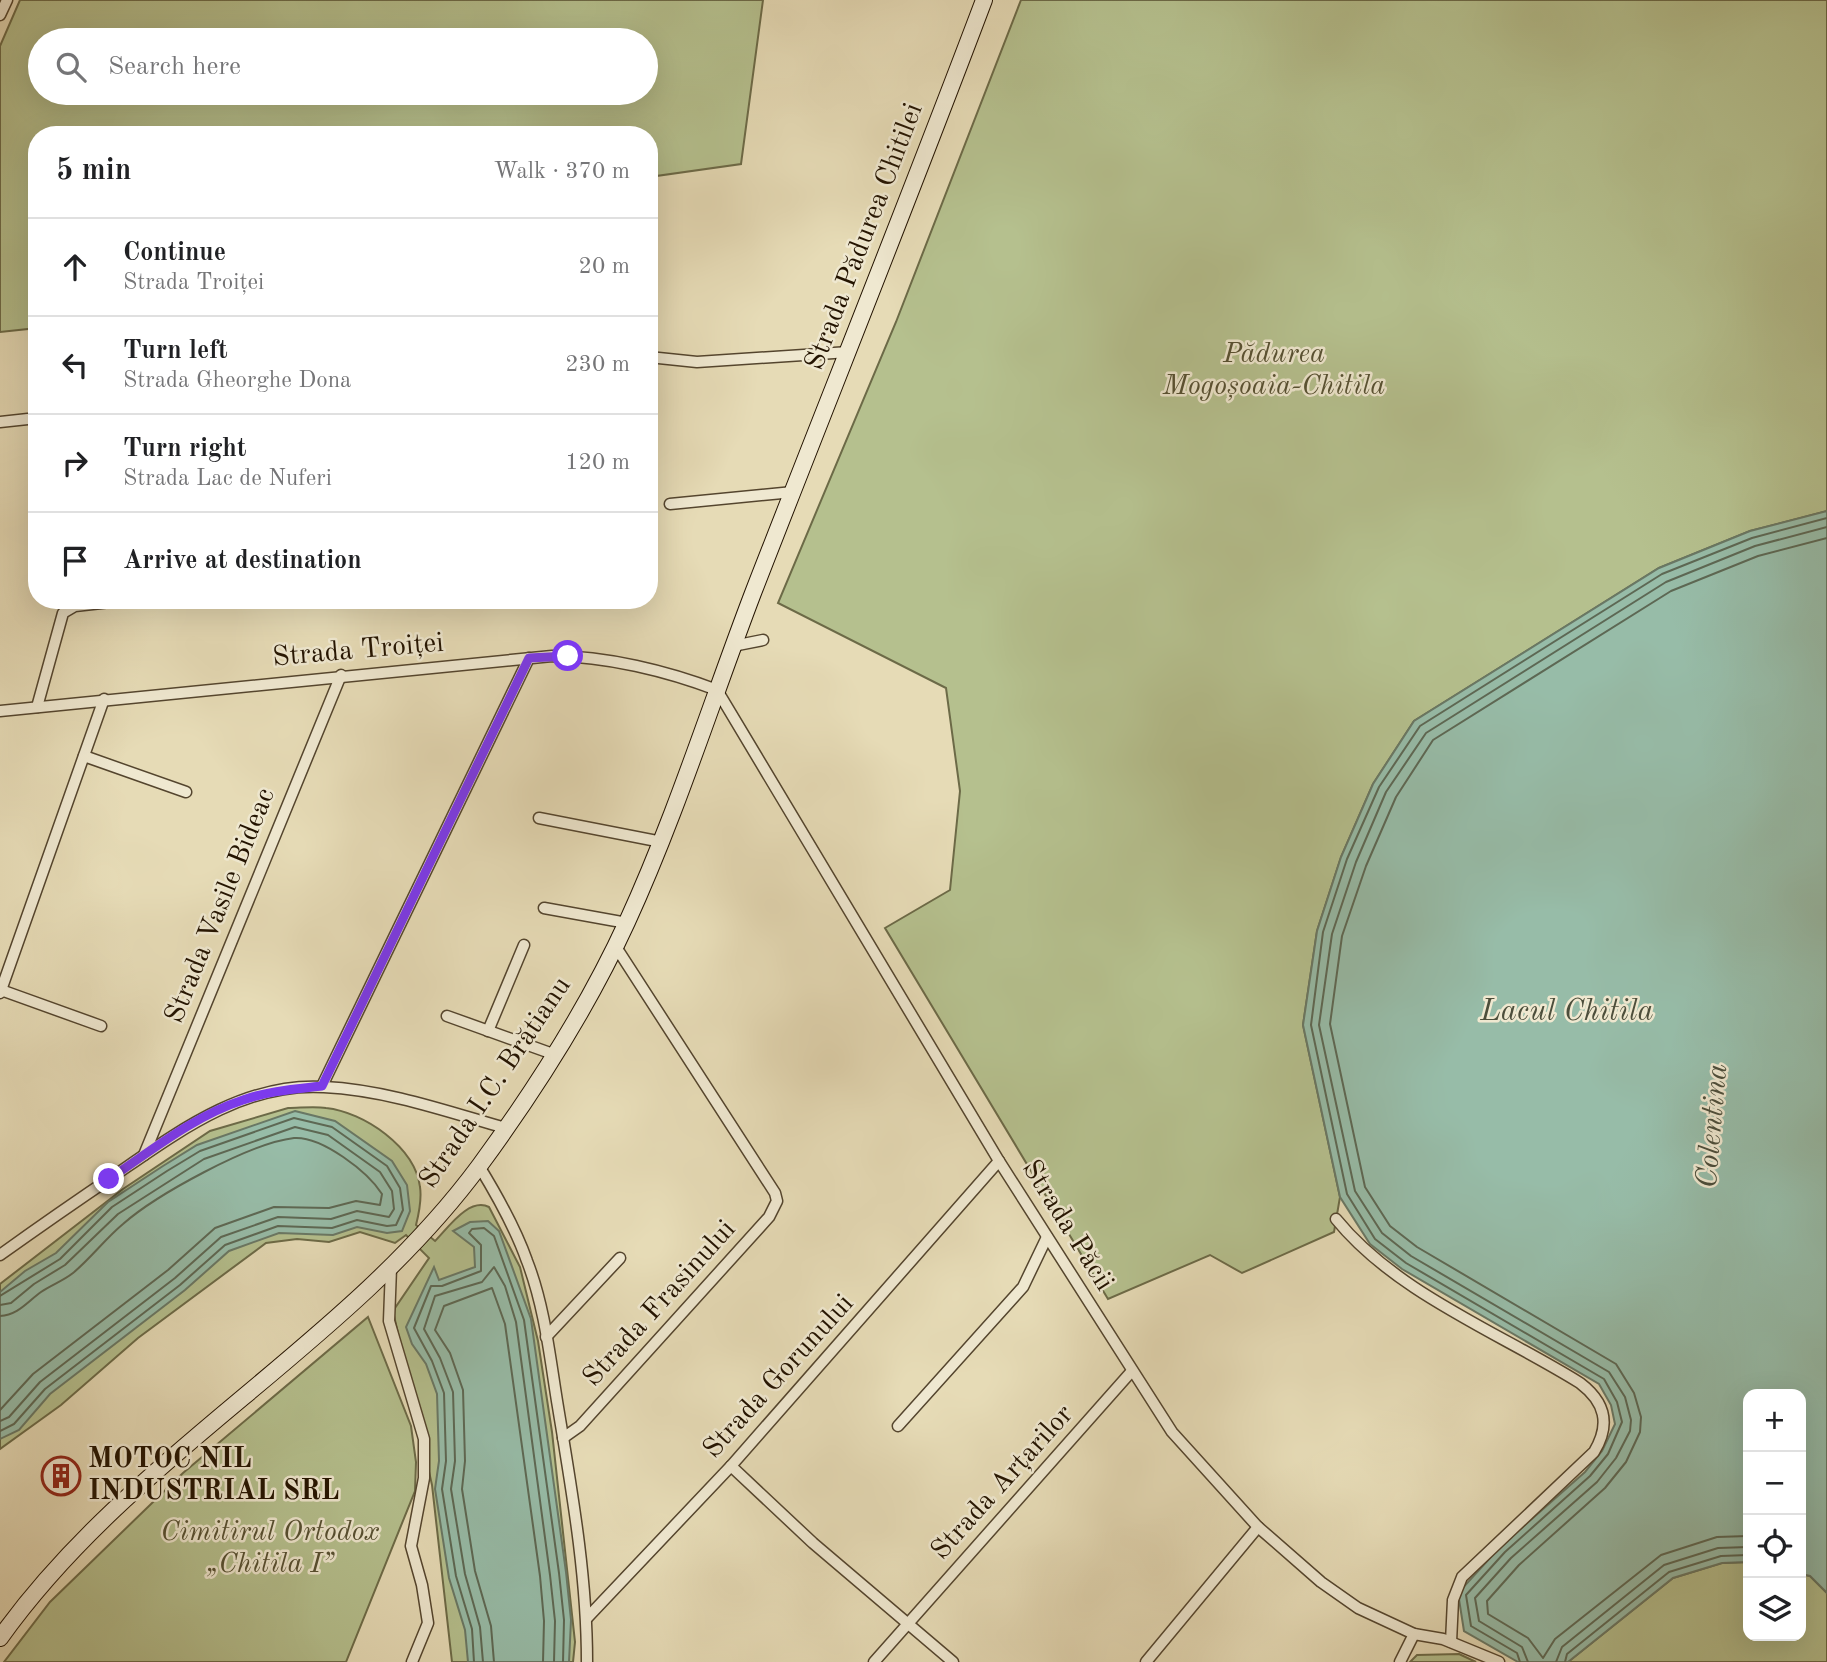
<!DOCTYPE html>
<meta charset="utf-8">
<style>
:root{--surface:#fff;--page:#f6f6f6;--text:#202124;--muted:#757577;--line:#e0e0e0}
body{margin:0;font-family:"Old Standard TT",serif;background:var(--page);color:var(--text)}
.controls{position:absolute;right:21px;bottom:21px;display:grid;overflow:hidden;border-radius:14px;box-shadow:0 7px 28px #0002}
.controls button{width:63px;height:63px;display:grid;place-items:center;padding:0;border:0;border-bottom:2px solid var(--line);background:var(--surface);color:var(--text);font:35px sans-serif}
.stop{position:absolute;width:21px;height:21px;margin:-16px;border:5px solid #7c3aed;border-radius:50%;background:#fff}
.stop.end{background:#7c3aed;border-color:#fff;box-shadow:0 2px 7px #0008}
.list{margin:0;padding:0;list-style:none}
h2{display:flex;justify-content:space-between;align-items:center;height:91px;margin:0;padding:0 28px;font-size:30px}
h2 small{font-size:23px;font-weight:400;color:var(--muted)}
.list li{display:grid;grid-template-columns:46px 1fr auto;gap:21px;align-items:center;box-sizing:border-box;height:98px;padding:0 28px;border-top:2px solid var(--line)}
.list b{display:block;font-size:26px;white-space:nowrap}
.list p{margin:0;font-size:23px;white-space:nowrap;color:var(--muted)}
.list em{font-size:23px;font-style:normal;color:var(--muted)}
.icon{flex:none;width:38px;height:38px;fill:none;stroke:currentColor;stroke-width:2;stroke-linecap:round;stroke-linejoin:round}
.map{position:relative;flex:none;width:1827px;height:1662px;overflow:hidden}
.search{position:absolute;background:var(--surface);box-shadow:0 7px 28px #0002;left:28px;top:28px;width:630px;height:77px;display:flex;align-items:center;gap:18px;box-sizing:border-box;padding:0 24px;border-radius:38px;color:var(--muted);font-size:26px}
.panel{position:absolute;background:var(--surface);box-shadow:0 7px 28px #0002;left:28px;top:126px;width:630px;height:483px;border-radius:28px}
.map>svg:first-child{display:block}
</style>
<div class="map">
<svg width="1827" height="1662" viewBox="0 0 1827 1662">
<rect width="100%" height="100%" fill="#e6dbb6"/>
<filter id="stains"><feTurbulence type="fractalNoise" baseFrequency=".00286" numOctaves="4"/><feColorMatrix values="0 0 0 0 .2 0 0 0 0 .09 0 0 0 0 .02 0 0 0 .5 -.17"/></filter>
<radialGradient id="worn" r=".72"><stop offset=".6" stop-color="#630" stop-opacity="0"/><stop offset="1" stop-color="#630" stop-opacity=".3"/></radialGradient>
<g fill="#b5c08e" stroke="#6c6a47" stroke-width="2" fill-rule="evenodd">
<path d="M20 0H763L741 164 649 177V135H37V328L0 332V46ZM646 40V93H40V40Z"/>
<path d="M1021 0H1827V511L1750 531 1659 568 1414 721 1373 784 1341 857 1317 931 1303 1025 1340 1197 1334 1232 1242 1273 1210 1255 1108 1299 885 928 950 890 960 791 946 688 778 603 896 322Z"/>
<path d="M288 1108C300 1108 314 1106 326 1108 364 1112 415 1147 420 1187 422 1200 419 1213 416 1225L435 1241C448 1228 469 1197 489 1207L520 1267 538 1341 552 1432 575 1642 573 1662H452L432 1485 393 1311 429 1258 406 1235 395 1243 360 1232 329 1242 297 1239 266 1243 138 1338 61 1405 0 1449V1284L123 1189 210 1131Z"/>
<path d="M368 1317 411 1426 416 1462 415 1491 346 1662H4L50 1602 183 1473Z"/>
<path d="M1748 1562V1636H1801V1574L1810 1576 1827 1593V1662H1568L1673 1578 1722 1563Z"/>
<path d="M1459 1654 1476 1662H1410L1417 1655Z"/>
</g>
<g fill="#97bca8" stroke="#697865" stroke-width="2">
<path d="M1827 511V1593L1810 1576 1801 1574V1394H1748V1562L1722 1563 1673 1578 1568 1662H1518L1464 1631 1458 1593 1500 1547 1585 1472 1602 1451 1615 1424 1611 1405 1599 1384 1402 1269 1370 1244 1340 1197 1303 1025 1317 931 1341 857 1373 784 1414 721 1659 568 1750 531Z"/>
<path d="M295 1111 335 1121 392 1161 407 1185 410 1211 402 1231 387 1233 357 1227 333 1235 279 1233 229 1251 185 1290 50 1394 19 1430 0 1439V1292L25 1271 56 1253 108 1202 163 1166 197 1145Z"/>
<path d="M488 1221 499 1231 531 1319 566 1572 571 1620 569 1662H468L465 1630 449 1578 435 1489 439 1461 437 1394 426 1364 412 1344 406 1327 434 1267 439 1280 475 1267 474 1247 453 1231 470 1222Z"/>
</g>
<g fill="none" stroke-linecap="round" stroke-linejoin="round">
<g stroke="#5d6854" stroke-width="2">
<path d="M0 1296 60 1259 112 1207 167 1171 200 1151 294 1118 332 1127 387 1166 400 1188 403 1210 396 1225 387 1226 357 1220 332 1228 278 1226 225 1245 180 1285 45 1389 14 1424 0 1431"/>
<path d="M0 1305 11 1303 34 1284 65 1265 118 1214 204 1159 295 1127 328 1135 380 1172 392 1191 394 1209 389 1217 357 1211 331 1219 278 1217 221 1237 175 1278 40 1382 9 1417 0 1421"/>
<path d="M0 1316C18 1315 27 1302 41 1292 51 1285 63 1281 73 1273 91 1258 105 1239 123 1224 156 1195 250 1143 294 1138 322 1136 368 1172 382 1194L380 1205 356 1201 329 1208 274 1207 215 1228 168 1270 33 1374 0 1410"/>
<path d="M1748 1536 1717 1537 1661 1555 1555 1639 1543 1658 1528 1638 1488 1614 1487 1601 1519 1565 1605 1488 1626 1462 1640 1432 1641 1417 1634 1393 1616 1364 1417 1247 1390 1226 1365 1187 1330 1024 1342 936 1366 866 1396 797 1433 740 1671 591 1758 556 1827 538"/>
<path d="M474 1662 472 1629 456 1576 442 1489 446 1461 444 1393 432 1361 414 1328 431 1286H442L481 1271V1245L469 1233 472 1229 484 1228 494 1236 524 1320 559 1573 564 1620 563 1662"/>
<path d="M483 1662 480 1627 465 1574 451 1489 455 1461 453 1392 440 1358 424 1329 435 1296 482 1282 494 1267 505 1286 516 1322 550 1575 555 1621 554 1662"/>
<path d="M494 1662 491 1626 475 1571 462 1489 465 1461 463 1390 450 1353 435 1330 444 1306 492 1288 505 1324 540 1576 544 1621 543 1662"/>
<path d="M1520 1662 1517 1653 1471 1626 1466 1595 1505 1552 1590 1476 1608 1454 1622 1422 1617 1402 1604 1379 1406 1263 1375 1239 1347 1194 1311 1025 1323 932 1347 859 1379 787 1420 726 1662 574 1752 538 1827 518"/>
<path d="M1528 1662 1522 1647 1479 1621 1475 1598 1511 1558 1597 1482 1616 1458 1630 1431 1631 1420 1625 1397 1609 1372 1411 1256 1382 1233 1355 1191 1319 1025 1332 934 1356 862 1386 792 1426 733 1666 582 1755 546 1827 527"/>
<path d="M1556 1662 1562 1647 1664 1565 1718 1548 1748 1547"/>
<path d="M1565 1662 1567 1654 1669 1572 1721 1556 1748 1555"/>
</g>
<defs>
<g id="minor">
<path d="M0 15 7 0"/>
<path d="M649 357 697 362 849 352"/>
<path d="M0 422 37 418"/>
<path d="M670 504 793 492"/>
<path d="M733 646 763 640"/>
<path d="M37 707 63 613 75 606 128 600"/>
<path d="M0 711 552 656C606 656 667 671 717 690L999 1161 1172 1432 1258 1527 1321 1582 1358 1608 1414 1634 1443 1639 1499 1662"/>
<path d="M84 756 186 792"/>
<path d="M539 818 662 842"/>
<path d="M544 908 627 923"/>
<path d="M1 990 101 1026"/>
<path d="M0 993 104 699"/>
<path d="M447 1016 553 1054"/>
<path d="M488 1031 524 945"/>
<path d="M322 1086 529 658"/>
<path d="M144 1155 341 675"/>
<path d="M479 1166C498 1197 515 1227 527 1261 545 1307 550 1359 558 1407 572 1492 587 1576 587 1662"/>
<path d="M1336 1219C1396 1293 1500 1333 1580 1383 1605 1402 1611 1424 1594 1452L1462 1577 1453 1600 1451 1642"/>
<path d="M0 1255C39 1227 78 1200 118 1173 179 1131 245 1082 324 1087 386 1090 446 1111 505 1128"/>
<path d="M391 1268 389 1321 424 1439V1478L411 1546 422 1585 428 1623 412 1662"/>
<path d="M546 1337 620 1258"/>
<path d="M898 1426 1023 1287 1047 1237"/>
<path d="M563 1438 580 1426 769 1217 777 1201 775 1193 616 947"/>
<path d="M731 1466 813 1543 953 1662"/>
<path d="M587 1618 731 1466 999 1161"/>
<path d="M874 1662 1131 1372"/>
<path d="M1146 1662 1258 1527"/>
<path d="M1400 1662 1414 1634"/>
</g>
<path id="secondary" d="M0 1638C132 1453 345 1348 480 1165 535 1090 588 1007 627 922 676 815 711 703 753 593 830 395 909 199 984 0"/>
</defs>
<use href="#minor" stroke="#54452e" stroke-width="13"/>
<use href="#secondary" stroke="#231300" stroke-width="18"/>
<use href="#minor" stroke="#efe8d0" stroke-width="10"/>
<use href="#secondary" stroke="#efe8d0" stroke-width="16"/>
</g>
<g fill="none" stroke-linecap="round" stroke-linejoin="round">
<path stroke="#7c3aed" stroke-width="9" d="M109 1179C151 1151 194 1116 243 1100 268 1091 296 1089 322 1086L529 658 568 656"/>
</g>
<defs>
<symbol id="building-ring" viewBox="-11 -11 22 22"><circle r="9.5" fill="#efe8d0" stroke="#8f2418" stroke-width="1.5"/><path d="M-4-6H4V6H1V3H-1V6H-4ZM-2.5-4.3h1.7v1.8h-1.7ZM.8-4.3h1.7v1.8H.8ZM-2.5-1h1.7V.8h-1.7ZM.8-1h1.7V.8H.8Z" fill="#8f2418"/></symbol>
</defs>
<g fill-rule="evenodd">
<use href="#building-ring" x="39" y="1454" width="44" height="44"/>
</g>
<g text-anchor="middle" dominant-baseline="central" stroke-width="5" stroke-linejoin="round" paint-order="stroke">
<g font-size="28" fill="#231300" stroke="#efe8d0">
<text transform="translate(865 237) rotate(-69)">Strada Pădurea Chitilei</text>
<text transform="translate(358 651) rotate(-5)">Strada Troiței</text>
<text transform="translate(221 906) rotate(-68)">Strada Vasile Bideac</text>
<text transform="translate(496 1083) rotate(-56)">Strada I.C. Brătianu</text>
<text transform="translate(1067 1226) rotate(58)">Strada Păcii</text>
<text transform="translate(660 1304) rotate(-48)">Strada Frasinului</text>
<text transform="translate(779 1377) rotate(-48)">Strada Gorunului</text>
<text transform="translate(1003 1483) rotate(-48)">Strada Arțarilor</text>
</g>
<g font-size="28" font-style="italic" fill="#565032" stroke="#efe8d0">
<text x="1274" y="355">Pădurea<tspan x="1274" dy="32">Mogoșoaia-Chitila</tspan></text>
<text x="270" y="1533">Cimitirul Ortodox<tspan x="270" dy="32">„Chitila I”</tspan></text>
</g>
<g font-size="28" font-weight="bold" fill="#231300" stroke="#efe8d0" text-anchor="start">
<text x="88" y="1460">MOTOC NIL<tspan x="88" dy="32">INDUSTRIAL SRL</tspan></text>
</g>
<g font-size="30" font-style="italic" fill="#4c4e3b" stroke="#efe8d0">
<text x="1567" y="1012">Lacul Chitila</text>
<text transform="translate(1713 1126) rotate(-85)">Colentina</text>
</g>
</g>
<rect width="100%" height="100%" filter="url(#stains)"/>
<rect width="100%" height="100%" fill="url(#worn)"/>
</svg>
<div class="controls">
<button>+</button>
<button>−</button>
<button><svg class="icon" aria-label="locate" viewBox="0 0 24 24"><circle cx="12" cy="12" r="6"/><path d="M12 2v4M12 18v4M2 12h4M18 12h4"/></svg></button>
<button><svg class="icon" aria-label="layers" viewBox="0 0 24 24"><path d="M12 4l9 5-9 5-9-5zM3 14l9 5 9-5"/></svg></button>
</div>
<div class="stop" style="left:568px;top:656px"></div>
<div class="stop end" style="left:109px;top:1179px"></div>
<div class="search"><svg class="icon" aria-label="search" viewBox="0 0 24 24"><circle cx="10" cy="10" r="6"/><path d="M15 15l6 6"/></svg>Search here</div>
<section class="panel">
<h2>5 min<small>Walk · 370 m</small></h2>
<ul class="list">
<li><svg class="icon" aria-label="ahead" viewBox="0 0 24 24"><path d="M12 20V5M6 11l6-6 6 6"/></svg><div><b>Continue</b><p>Strada Troiței</p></div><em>20 m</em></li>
<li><svg class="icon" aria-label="left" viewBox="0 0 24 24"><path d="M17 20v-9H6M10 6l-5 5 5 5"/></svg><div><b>Turn left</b><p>Strada Gheorghe Dona</p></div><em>230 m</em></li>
<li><svg class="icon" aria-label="right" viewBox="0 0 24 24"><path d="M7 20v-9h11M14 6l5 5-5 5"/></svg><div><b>Turn right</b><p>Strada Lac de Nuferi</p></div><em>120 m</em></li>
<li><svg class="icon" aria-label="arrive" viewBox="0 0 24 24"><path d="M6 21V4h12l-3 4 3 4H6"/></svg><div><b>Arrive at destination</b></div></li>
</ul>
</section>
</div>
